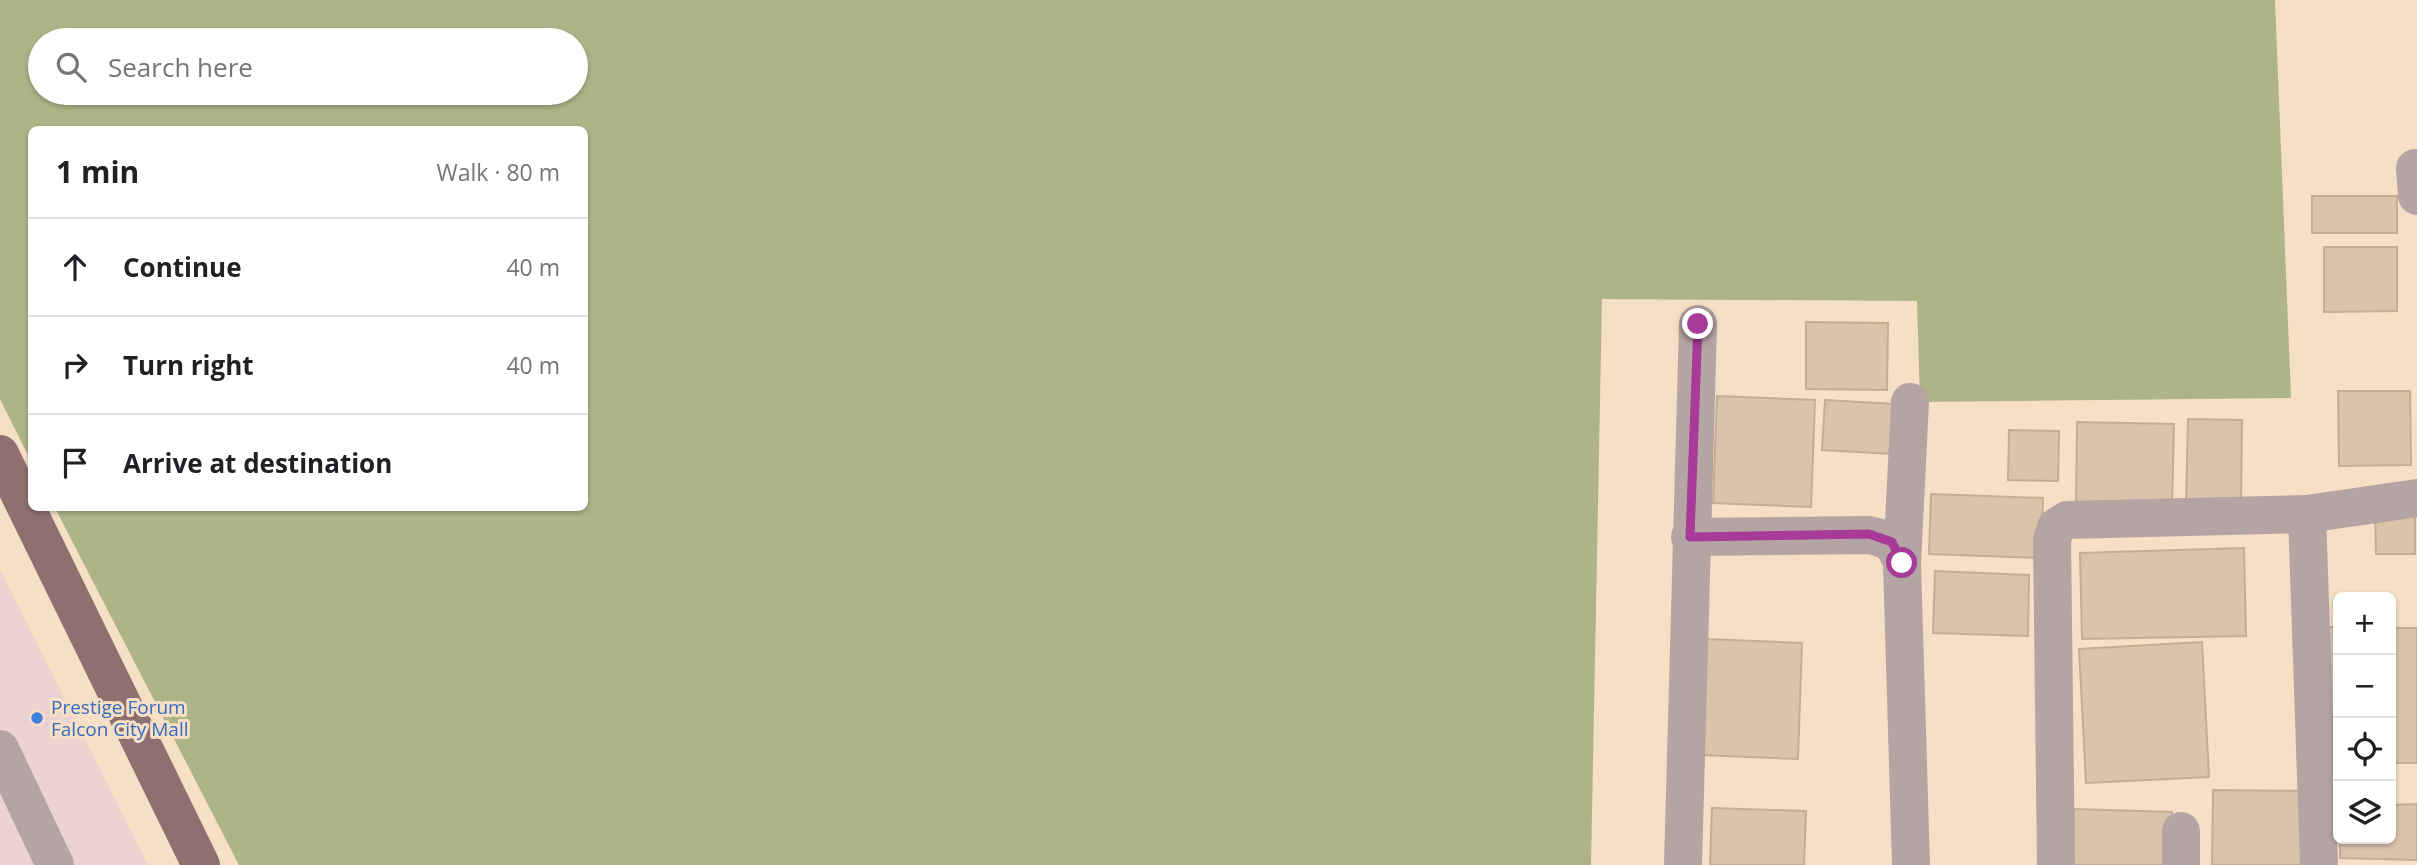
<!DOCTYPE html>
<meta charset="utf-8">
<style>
:root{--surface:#fff;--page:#f6f6f6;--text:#202124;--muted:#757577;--line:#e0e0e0}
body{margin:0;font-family:"Open Sans",sans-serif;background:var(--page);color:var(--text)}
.controls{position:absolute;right:21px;bottom:21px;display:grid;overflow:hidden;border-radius:10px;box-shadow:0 2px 5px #0004}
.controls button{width:63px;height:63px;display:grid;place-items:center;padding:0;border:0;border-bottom:2px solid var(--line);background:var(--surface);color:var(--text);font:35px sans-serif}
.stop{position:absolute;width:21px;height:21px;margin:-16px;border:5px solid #a83a98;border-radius:50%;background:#fff}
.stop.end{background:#a83a98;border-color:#fff;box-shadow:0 2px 7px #0008}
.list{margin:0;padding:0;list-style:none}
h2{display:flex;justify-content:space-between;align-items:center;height:91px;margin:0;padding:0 28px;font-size:30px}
h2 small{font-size:23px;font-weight:400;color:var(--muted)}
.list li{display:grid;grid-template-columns:46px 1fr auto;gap:21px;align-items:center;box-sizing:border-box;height:98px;padding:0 28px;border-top:2px solid var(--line)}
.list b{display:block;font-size:26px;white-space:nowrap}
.list em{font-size:23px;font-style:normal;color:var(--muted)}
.icon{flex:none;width:38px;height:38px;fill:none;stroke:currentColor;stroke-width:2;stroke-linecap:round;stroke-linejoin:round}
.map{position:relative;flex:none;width:2417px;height:865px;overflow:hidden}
.search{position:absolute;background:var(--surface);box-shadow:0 2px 5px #0004;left:28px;top:28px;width:560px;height:77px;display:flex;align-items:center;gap:18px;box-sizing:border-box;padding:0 24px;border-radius:38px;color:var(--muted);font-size:26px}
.panel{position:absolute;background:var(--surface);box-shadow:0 2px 5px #0004;left:28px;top:126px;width:560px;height:385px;border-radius:10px}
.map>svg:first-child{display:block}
</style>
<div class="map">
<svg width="2417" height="865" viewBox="0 0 2417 865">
<rect width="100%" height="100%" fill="#f6dfc4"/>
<path fill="#edd2d2" d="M0 570 148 865H0Z"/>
<path fill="#adb588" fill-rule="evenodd" d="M0 0H2275L2291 398 1920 402 1917 301 1602 299 1591 865H239L55 508H584V130H32L31 461 0 399ZM40 40H576V93H40Z"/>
<g fill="#dac4a9" stroke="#c3ad93" stroke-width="2">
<rect x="2312" y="196" width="85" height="37"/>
<path d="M2324 247H2397V311L2324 312Z"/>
<path d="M1806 322 1888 323 1887 390 1806 389Z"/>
<path d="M2338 391H2410L2411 465 2339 466Z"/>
<path d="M1717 396 1815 400 1811 507 1713 503Z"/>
<path d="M1825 400 1895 404 1892 454 1822 450Z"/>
<path d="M2188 419 2242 420 2241 505H2186Z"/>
<path d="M2077 422 2174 424 2172 508 2076 506Z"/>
<path d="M2009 430 2059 431 2058 481 2008 480Z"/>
<path d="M1931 494 2043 498 2041 558 1929 554Z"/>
<path d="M2415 508V554H2376L2375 509Z"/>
<path d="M2244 548 2246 636 2082 639 2080 553Z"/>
<path d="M1935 571 2029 575 2028 636 1933 633Z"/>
<path d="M2321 627H2338V762L2319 761Z"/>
<rect x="2391" y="628" width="26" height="135"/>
<path d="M1706 639 1802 643 1798 759 1702 755Z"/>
<path d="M2202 642 2209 777 2086 783 2079 649Z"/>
<path d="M2213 790 2313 791 2312 865H2212Z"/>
<path d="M2417 804V860L2340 858V839H2391V805Z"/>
<path d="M1712 808 1806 811 1804 865H1710Z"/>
<path d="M2074 809 2172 812 2170 865H2072Z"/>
</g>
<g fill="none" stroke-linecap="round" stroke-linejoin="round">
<g stroke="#b5a4a4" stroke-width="38">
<path d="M2415 168 2417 196"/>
<path d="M2307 514 2319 865"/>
<path d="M1690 537 1869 535C1890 540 1894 542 1902 563L1911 865"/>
<path d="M1902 563 1910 402"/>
<path d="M0 749 55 865"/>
<path d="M2181 831V865"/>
<path d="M1683 865 1698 324"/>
<path d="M2056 865 2052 540 2056 527 2067 520 2307 514 2417 498"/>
</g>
<path stroke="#8e7070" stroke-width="38" d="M0 454 201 865"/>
</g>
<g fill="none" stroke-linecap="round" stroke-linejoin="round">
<path stroke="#a83a98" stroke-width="9" d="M1698 324 1690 537 1869 534 1892 542 1902 563"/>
</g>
<circle fill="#3f7fe0" stroke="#f6dfc4" stroke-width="2.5" cx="37" cy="718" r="7"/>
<g text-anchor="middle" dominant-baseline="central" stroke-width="6" stroke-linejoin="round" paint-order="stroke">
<g font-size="19" fill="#366cbe" stroke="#f6dfc4" text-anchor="start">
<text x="51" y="707">Prestige Forum<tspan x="51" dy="22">Falcon City Mall</tspan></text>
</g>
</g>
</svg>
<div class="controls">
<button>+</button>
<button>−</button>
<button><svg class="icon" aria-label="locate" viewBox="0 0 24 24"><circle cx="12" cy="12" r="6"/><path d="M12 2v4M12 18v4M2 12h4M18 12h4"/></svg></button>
<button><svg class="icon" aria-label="layers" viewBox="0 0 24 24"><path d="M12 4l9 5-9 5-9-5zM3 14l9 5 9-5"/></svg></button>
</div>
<div class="stop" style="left:1902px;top:563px"></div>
<div class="stop end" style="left:1698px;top:324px"></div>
<div class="search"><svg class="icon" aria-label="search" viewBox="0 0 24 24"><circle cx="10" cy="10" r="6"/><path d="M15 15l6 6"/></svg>Search here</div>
<section class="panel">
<h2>1 min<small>Walk · 80 m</small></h2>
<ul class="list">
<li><svg class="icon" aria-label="ahead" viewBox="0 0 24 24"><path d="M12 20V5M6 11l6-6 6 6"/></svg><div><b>Continue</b></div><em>40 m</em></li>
<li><svg class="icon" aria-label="right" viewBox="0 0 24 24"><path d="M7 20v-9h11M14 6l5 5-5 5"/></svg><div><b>Turn right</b></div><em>40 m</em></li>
<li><svg class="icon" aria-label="arrive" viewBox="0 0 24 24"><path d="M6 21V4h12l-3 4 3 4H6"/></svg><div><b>Arrive at destination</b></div></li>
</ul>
</section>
</div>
